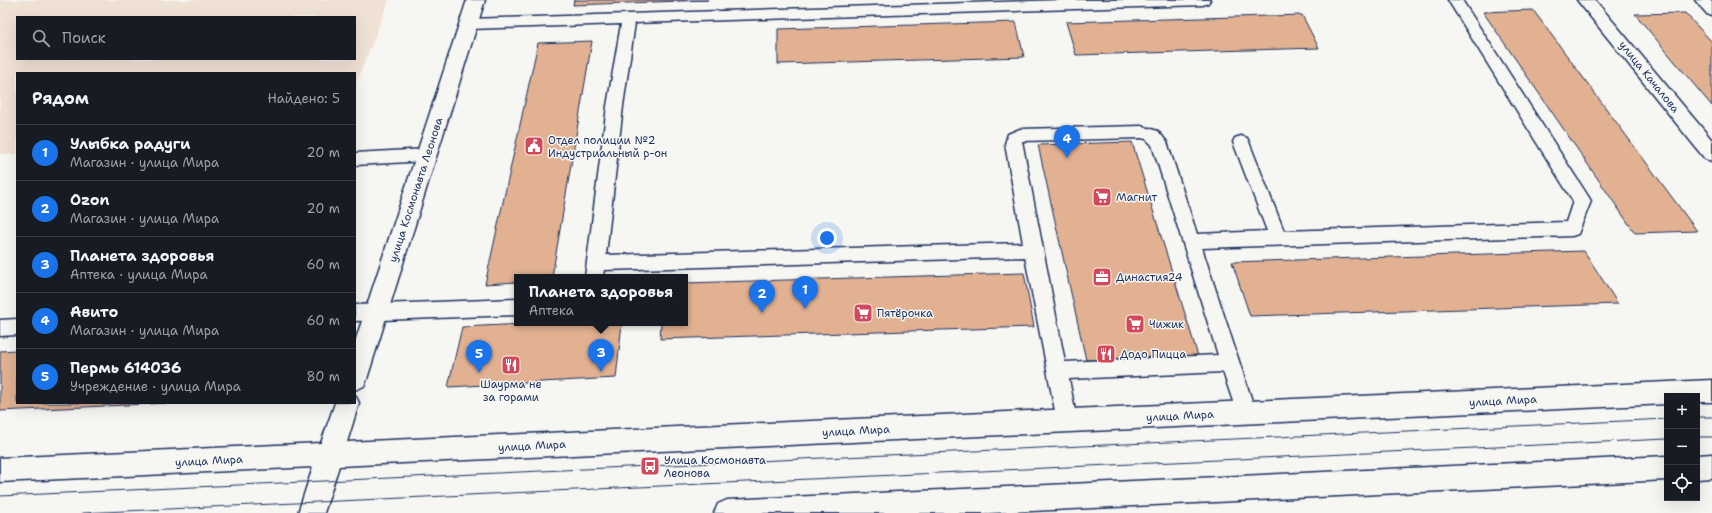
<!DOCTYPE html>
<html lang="ru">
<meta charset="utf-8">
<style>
:root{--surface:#171b24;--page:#20242c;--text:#f1f3f6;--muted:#9ea1a6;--line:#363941;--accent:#1a73e8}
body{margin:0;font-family:"Shantell Sans",sans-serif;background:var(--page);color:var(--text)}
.controls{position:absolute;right:12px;bottom:12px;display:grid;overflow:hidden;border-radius:0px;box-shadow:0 4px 16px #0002}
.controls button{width:36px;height:36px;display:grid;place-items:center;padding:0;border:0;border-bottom:1px solid var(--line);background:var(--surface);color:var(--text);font:20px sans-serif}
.you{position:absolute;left:827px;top:238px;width:14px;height:14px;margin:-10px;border:3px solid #fff;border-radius:50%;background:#1a73e8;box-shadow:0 0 0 6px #1a73e833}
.badge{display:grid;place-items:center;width:26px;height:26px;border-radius:50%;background:var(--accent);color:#fff;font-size:13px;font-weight:700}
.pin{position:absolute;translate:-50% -33px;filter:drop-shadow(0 1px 2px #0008)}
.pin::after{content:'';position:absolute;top:21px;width:14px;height:12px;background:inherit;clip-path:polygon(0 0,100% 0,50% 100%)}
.popup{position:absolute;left:514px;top:274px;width:174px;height:52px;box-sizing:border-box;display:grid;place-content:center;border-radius:0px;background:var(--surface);filter:drop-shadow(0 1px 3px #0005);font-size:13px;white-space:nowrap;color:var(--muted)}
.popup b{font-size:15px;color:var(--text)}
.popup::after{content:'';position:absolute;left:50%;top:100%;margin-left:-8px;border:8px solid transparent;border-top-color:var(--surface)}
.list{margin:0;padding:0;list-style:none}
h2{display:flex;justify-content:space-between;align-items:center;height:52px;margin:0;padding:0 16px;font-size:17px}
h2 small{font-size:13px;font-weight:400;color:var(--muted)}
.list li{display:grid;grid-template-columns:26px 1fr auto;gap:12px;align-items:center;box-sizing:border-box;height:56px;padding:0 16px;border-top:1px solid var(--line)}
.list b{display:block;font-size:15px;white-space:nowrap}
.list p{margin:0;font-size:13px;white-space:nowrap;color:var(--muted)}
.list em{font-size:13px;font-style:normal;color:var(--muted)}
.icon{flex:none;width:22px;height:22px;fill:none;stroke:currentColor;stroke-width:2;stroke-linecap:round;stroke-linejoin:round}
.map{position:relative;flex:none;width:1712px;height:513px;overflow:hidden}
.search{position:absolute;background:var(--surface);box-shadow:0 4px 16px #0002;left:16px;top:16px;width:340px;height:44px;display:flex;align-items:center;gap:10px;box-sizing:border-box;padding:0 14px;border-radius:0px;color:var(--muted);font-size:15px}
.panel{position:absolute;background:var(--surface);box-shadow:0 4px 16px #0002;left:16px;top:72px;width:340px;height:332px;border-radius:0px}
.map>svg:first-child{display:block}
</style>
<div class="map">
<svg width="1712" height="513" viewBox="0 0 1712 513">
<rect width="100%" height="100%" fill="#f6f6f2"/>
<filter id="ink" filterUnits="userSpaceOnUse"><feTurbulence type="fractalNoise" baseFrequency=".025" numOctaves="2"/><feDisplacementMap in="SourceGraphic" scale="8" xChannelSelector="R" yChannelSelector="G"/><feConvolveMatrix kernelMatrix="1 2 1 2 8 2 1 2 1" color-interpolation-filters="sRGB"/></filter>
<g filter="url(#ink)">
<path fill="#f0e1d5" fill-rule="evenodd" d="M0 0H389L355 87V73H17V154H0ZM17 17H355V59H17Z"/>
<g fill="#e1b192" stroke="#1b2f5e">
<path d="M574 0H708L573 5Z"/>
<path d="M1533 10 1697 231 1635 233 1483 12Z"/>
<path d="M1685 13 1712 42V106L1635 14Z"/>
<path d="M1302 15 1319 48 1076 55 1066 22Z"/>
<path d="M1016 22 1024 57 778 64V29Z"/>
<path d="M592 41 552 277H517V282L485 284 538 43Z"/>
<path d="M1132 142 1198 356 1086 360 1038 145Z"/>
<path d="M1584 251 1618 304 1250 316 1232 262Z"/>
<path d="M1024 273 1034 327 660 339 661 323H685V283Z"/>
<path d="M545 323H622L616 378 448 387 462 327Z"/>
<path d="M17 350V403H168L0 411V351Z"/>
</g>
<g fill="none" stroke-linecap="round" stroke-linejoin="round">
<defs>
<g id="service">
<path d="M1063 0H1210L1208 3 1203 5 635 23 623 106 606 255 1023 243 1005 144 1008 134 1020 129 1141 126 1158 131 1167 142 1197 234 1267 231 1233 142 1235 138 1241 136 1247 138 1249 142 1284 231 1566 222 1573 201 1448 0H1462L1588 196 1591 201 1578 234 1572 236 1202 248 1256 413 1253 419 1246 422 1239 419 1223 372 1069 379 1077 421 1074 428 1067 430 1060 428 1057 421 1025 257 604 270 603 277H585L607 106 621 24 469 29 464 27 462 24 464 21 469 19ZM1141 138 1146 139 1152 145 1218 355 1065 362 1022 141Z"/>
<path d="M1695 0H1710L1712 2V16L1707 14Z"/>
<path d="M427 149 433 151 435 155 433 159 427 161 355 165V153Z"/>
<path d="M517 299V315L355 321V305Z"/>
<path d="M17 319V335L0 336V320Z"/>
</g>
<path id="tertiary" d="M1577 0H1595L1712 140V161L1705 159Z"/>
<g id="secondary">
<path d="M467 0H485L367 379 364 386 355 390V342Z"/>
<path d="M1712 380V402H1697V396H1667V404L339 466 324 513H298L313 467 0 482V458L321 443 335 403H355V395L359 403 347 442Z"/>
<path d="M1712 454V478L1697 479V455Z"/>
<path d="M1667 456V480L990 513H714L718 504 727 500Z"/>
</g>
</defs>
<use href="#service" stroke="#1b2f5e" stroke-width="3"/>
<use href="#tertiary" stroke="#1b2f5e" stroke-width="3"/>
<use href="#secondary" stroke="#1b2f5e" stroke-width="3"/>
<use href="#service" fill="#f6f6f2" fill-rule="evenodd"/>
<use href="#tertiary" fill="#f6f6f2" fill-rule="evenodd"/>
<use href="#secondary" fill="#f6f6f2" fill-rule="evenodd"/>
<g stroke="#1b2f5e" stroke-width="1">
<path d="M1697 417H1712"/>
<path d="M1697 437H1712"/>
<path d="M0 496 1667 419"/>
<path d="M82 513 1667 439"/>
</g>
</g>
</g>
<defs>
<symbol id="civic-square" viewBox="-11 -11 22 22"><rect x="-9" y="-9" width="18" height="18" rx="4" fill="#d1495b" stroke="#f6f6f2"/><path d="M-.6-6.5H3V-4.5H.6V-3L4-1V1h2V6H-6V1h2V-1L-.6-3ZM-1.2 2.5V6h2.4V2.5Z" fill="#fff"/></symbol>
<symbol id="supermarket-square" viewBox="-11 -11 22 22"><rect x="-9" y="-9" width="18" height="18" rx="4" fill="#d1495b" stroke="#f6f6f2"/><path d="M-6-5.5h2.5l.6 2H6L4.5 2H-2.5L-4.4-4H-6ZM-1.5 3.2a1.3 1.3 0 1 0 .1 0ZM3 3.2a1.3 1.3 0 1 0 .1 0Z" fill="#fff"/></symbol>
<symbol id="office-square" viewBox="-11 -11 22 22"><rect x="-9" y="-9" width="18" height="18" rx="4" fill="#d1495b" stroke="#f6f6f2"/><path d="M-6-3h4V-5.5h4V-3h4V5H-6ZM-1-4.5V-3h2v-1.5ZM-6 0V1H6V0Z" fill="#fff"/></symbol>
<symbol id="restaurant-square" viewBox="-11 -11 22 22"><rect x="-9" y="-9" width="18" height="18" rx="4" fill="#d1495b" stroke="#f6f6f2"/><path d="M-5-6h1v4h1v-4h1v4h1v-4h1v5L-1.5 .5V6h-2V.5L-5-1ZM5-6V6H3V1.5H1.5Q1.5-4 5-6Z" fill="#fff"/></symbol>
<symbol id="bus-square" viewBox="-11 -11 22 22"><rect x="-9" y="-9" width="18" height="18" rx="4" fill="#d1495b" stroke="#f6f6f2"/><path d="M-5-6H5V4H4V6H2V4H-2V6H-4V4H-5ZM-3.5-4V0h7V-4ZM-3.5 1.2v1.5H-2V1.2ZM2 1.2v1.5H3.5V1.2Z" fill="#fff"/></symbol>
</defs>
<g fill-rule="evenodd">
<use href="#civic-square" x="523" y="135" width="22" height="22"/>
<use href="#supermarket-square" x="1091" y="186" width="22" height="22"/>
<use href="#office-square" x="1091" y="266" width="22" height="22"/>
<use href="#supermarket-square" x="852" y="302" width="22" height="22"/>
<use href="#supermarket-square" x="1124" y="313" width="22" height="22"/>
<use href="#restaurant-square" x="1095" y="343" width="22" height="22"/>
<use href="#restaurant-square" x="500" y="354" width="22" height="22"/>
<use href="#bus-square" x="639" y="455" width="22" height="22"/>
</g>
<g text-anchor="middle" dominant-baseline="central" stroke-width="3" stroke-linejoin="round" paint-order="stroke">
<g font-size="11" fill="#1b2f5e" stroke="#f6f6f2">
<text transform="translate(1649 77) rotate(51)">улица Качалова</text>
<text transform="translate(416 190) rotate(-72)">улица Космонавта Леонова</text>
<text transform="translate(1503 401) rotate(-3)">улица Мира</text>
<text transform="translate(1180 416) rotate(-3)">улица Мира</text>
<text transform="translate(856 431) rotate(-3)">улица Мира</text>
<text transform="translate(532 446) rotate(-3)">улица Мира</text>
<text transform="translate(209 461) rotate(-3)">улица Мира</text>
</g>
<g font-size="11" fill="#1b2f5e" stroke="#f6f6f2" text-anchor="start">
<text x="548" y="140">Отдел полиции №2<tspan x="548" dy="13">Индустриальный р-он</tspan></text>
<text x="1116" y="197">Магнит</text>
<text x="1116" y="277">Династия24</text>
<text x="877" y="313">Пятёрочка</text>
<text x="1149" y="324">Чижик</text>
<text x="1120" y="354">Додо Пицца</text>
<text x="511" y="384" text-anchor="middle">Шаурма не<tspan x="511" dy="13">за горами</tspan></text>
<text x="664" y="460">Улица Космонавта<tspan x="664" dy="13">Леонова</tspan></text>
</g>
</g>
</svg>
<div class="controls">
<button>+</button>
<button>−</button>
<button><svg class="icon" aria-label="locate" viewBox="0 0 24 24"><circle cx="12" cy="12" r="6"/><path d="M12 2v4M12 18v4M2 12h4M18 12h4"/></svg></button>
</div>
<div class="you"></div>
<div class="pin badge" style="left:805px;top:309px">1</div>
<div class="pin badge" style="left:762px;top:313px">2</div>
<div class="pin badge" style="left:601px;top:372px">3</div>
<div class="popup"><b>Планета здоровья</b>Аптека</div>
<div class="pin badge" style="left:1067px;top:158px">4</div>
<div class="pin badge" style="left:479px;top:373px">5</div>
<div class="search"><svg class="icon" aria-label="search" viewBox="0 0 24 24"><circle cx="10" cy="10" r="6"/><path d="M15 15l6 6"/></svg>Поиск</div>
<section class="panel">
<h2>Рядом<small>Найдено: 5</small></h2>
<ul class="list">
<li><span class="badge">1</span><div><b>Улыбка радуги</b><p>Магазин · улица Мира</p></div><em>20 m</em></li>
<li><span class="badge">2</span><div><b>Ozon</b><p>Магазин · улица Мира</p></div><em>20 m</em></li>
<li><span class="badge">3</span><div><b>Планета здоровья</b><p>Аптека · улица Мира</p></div><em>60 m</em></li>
<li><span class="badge">4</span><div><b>Авито</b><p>Магазин · улица Мира</p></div><em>60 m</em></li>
<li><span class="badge">5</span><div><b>Пермь 614036</b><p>Учреждение · улица Мира</p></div><em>80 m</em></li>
</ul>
</section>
</div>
